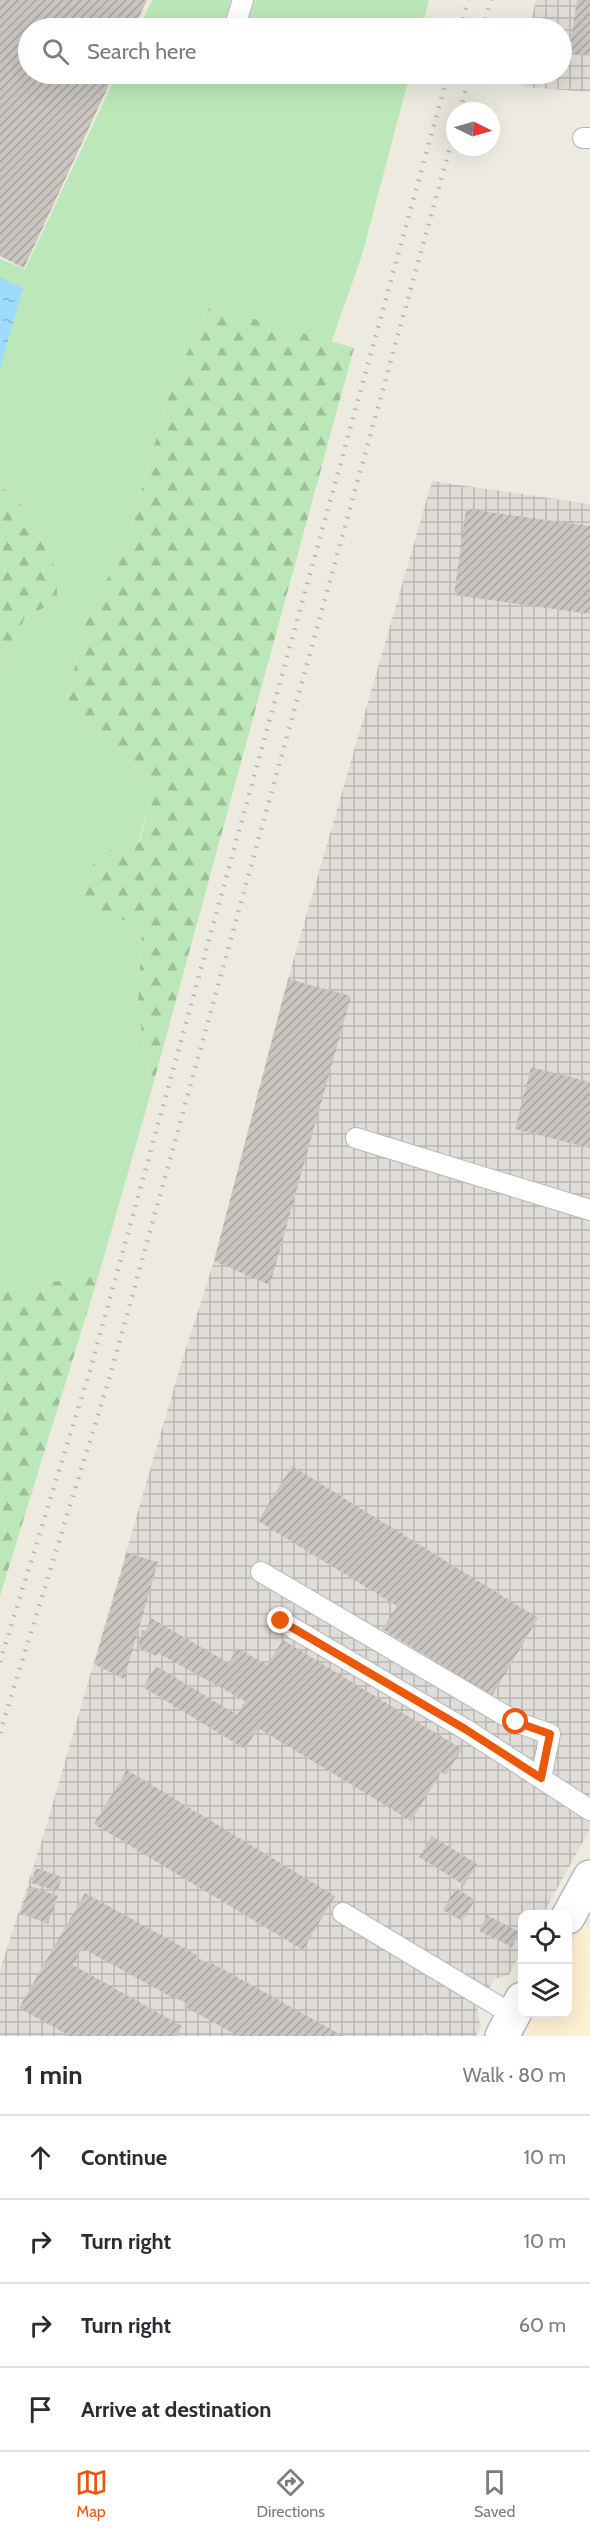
<!DOCTYPE html>
<meta charset="utf-8">
<style>
:root{--surface:#fff;--page:#f7f7f7;--text:#2b2b33;--muted:#7c7c81;--line:#e1e1e2;--accent:#ea580c}
body{margin:0;font-family:Cabin,sans-serif;background:var(--page);color:var(--text)}
.controls{position:absolute;right:18px;bottom:18px;display:grid;overflow:hidden;border-radius:12px;box-shadow:0 6px 24px #0002}
.controls button{width:54px;height:54px;display:grid;place-items:center;padding:0;border:0;border-bottom:2px solid var(--line);background:var(--surface);color:var(--text);font:30px sans-serif}
.compass{position:absolute;left:446px;top:102px;width:54px;height:54px;border-radius:50%;background:var(--surface);box-shadow:0 6px 24px #0002;rotate:95deg}
.stop{position:absolute;width:18px;height:18px;margin:-14px;border:4px solid #ea580c;border-radius:50%;background:#fff}
.stop.end{background:#ea580c;border-color:#fff;box-shadow:0 2px 6px #0008}
.list{margin:0;padding:0;list-style:none}
h2{display:flex;justify-content:space-between;align-items:center;height:78px;margin:0;padding:0 24px;font-size:26px}
h2 small{font-size:20px;font-weight:400;color:var(--muted)}
.list li{display:grid;grid-template-columns:39px 1fr auto;gap:18px;align-items:center;box-sizing:border-box;height:84px;padding:0 24px;border-top:2px solid var(--line)}
.list b{display:block;font-size:22px;white-space:nowrap}
.list em{font-size:20px;font-style:normal;color:var(--muted)}
.icon{flex:none;width:33px;height:33px;fill:none;stroke:currentColor;stroke-width:2;stroke-linecap:round;stroke-linejoin:round}
.map{position:relative;flex:none;width:590px;height:2036px;overflow:hidden}
.search{position:absolute;background:var(--surface);box-shadow:0 6px 24px #0002;left:18px;right:18px;top:18px;height:66px;display:flex;align-items:center;gap:15px;box-sizing:border-box;padding:0 21px;border-radius:33px;color:var(--muted);font-size:22px}
.sheet{height:414px;background:var(--surface)}
nav{display:flex;justify-content:space-around;align-items:center;box-sizing:border-box;height:84px;border-top:2px solid var(--line);background:var(--surface);font-size:16px;color:var(--muted)}
nav a{display:grid;justify-items:center;gap:3px}
nav .on{color:var(--accent)}
.map>svg:first-child{display:block}
</style>
<div class="map">
<svg width="590" height="2036" viewBox="0 0 590 2036">
<defs>
<pattern id="industrial-grid" width="8" height="8" patternUnits="userSpaceOnUse" patternTransform="scale(1.5)"><rect width="8" height="8" fill="#e0ddd8"/><path d="M0 4h8M4 0v8" fill="none" stroke="#b9b6b3"/></pattern>
<pattern id="forest-firs" width="22" height="20" patternUnits="userSpaceOnUse" patternTransform="scale(1.5)"><rect width="22" height="20" fill="#bce8b9"/><path d="M5 1l3.5 6h-7zM16 11l3.5 6h-7z" fill="#9cbf9a"/></pattern>
<pattern id="water-ripples" width="26" height="14" patternUnits="userSpaceOnUse" patternTransform="scale(1.5)"><rect width="26" height="14" fill="#9edbff"/><path d="M2 4q2-2 4 0t4 0M15 11q2-2 4 0t4 0" fill="none" stroke="#84b5d2"/></pattern>
<pattern id="building-hatch" width="6" height="6" patternUnits="userSpaceOnUse" patternTransform="scale(1.5)"><rect width="6" height="6" fill="#cac6bf"/><path d="M-1 1l2-2M0 6l6-6M5 7l2-2" fill="none" stroke="#a7a49f"/></pattern>
</defs>
<rect width="100%" height="100%" fill="#edeae0"/>
<path fill="#fff2d3" d="M590 1924V2036H521L533 2014H568V1951L581 1926Z"/>
<g fill="url(#industrial-grid)">
<path d="M536 0H590V92L523 87 524 74H562V28H529Z"/>
<path d="M432 481 590 504V1829L543 1914H522V1951L509 1975 494 1979 477 2011 481 2027 476 2036H428L424 2034 422 2036H0V1970L43 1837 180 1367 214 1261 288 979Z"/>
</g>
<g fill="#bce8b9">
<path d="M152 0H429L422 28H139Z"/>
<path d="M117 74H410L362 255 331 343 210 306 172 384 126 544 88 614 65 706 123 752 151 794 139 841 96 854 142 928 138 1007 151 1092 99 1274 0 1291V668L5 666 24 619 57 600V571L26 509 0 486V259L25 269Z"/>
</g>
<g fill="url(#forest-firs)">
<path d="M210 306 354 348 151 1092 138 1007 142 928 83 902 96 854 140 841 151 794 123 752 65 706 88 614 126 544 172 384Z"/>
<path d="M0 486 26 509 57 571V600L24 619 5 666 0 668Z"/>
<path d="M99 1274 0 1596V1291Z"/>
</g>
<path fill="url(#water-ripples)" d="M0 277 23 288 0 369Z"/>
<g fill="url(#building-hatch)">
<path d="M0 0H147L134 28H28V74H114L24 268 0 256Z"/>
<path d="M577 0H590V56L569 53Z"/>
<path d="M466 509 590 526V614L454 595Z"/>
<path d="M288 979 351 996 270 1285 214 1261Z"/>
<path d="M531 1067 590 1082V1148L515 1129Z"/>
<path d="M292 1466 538 1618 492 1696 382 1629 397 1606 258 1521Z"/>
<path d="M127 1553 158 1562 124 1679 94 1664Z"/>
<path d="M151 1618 229 1663 237 1648 267 1665 283 1640 462 1749 446 1775 441 1772 411 1821 258 1728 245 1749 143 1687 156 1666 237 1715 245 1701 158 1653 156 1656 138 1647 142 1630 146 1631Z"/>
<path d="M127 1770 335 1896 303 1950 94 1824Z"/>
<path d="M432 1836 477 1864 464 1885 419 1857Z"/>
<path d="M36 1868 62 1877 58 1891 31 1883Z"/>
<path d="M30 1886 58 1896 48 1924 20 1913Z"/>
<path d="M456 1888 475 1900 462 1921 443 1910Z"/>
<path d="M85 1893 197 1955 196 1957 209 1964 210 1962 343 2036H238L184 2006 186 2003 174 1997 173 1998 82 1948 73 1965 182 2026 177 2036H70L19 2008Z"/>
<path d="M487 1915 519 1932 512 1947 479 1931Z"/>
</g>
<g fill="none" stroke-linecap="round" stroke-linejoin="round">
<defs>
<g id="service">
<path d="M235 25 243 0"/>
<path d="M583 138H590"/>
<path d="M356 1138 590 1210"/>
<path d="M261 1572 516 1722 550 1734 541 1778"/>
<path d="M281 1621 465 1729 590 1810"/>
<path d="M343 1913 513 2015"/>
</g>
<g id="minor">
<path d="M568 1917 590 1877"/>
<path d="M502 2036 522 1999"/>
</g>
</defs>
<use href="#service" stroke="#b6b9be" stroke-width="22"/>
<use href="#minor" stroke="#b6b9be" stroke-width="36"/>
<use href="#service" stroke="#fff" stroke-width="20"/>
<use href="#minor" stroke="#fff" stroke-width="33"/>
<g stroke="#b2b3b3" stroke-width="4.5" stroke-dasharray="1.5 8" stroke-linecap="butt">
<path d="M461 28 468 0"/>
<path d="M483 28 491 0"/>
<path d="M460 111 470 74"/>
<path d="M0 1662 91 1367 448 74"/>
<path d="M0 1733 110 1376 455 129"/>
</g>
</g>
<g fill="none" stroke-linecap="round" stroke-linejoin="round">
<path stroke="#ea580c" stroke-width="8" d="M281 1621 465 1729 541 1778 550 1734 516 1722"/>
</g>
</svg>
<div class="controls">
<button><svg class="icon" aria-label="locate" viewBox="0 0 24 24"><circle cx="12" cy="12" r="6"/><path d="M12 2v4M12 18v4M2 12h4M18 12h4"/></svg></button>
<button><svg class="icon" aria-label="layers" viewBox="0 0 24 24"><path d="M12 4l9 5-9 5-9-5zM3 14l9 5 9-5"/></svg></button>
</div>
<svg class="compass" viewBox="-18 -18 36 36"><path d="M0-13l5 13h-10z" fill="#e53935"/><path d="M0 13l5-13h-10z" fill="#7c7c81"/></svg>
<div class="stop" style="left:516px;top:1722px"></div>
<div class="stop end" style="left:281px;top:1621px"></div>
<div class="search"><svg class="icon" aria-label="search" viewBox="0 0 24 24"><circle cx="10" cy="10" r="6"/><path d="M15 15l6 6"/></svg>Search here</div>
</div>
<section class="sheet">
<h2>1 min<small>Walk · 80 m</small></h2>
<ul class="list">
<li><svg class="icon" aria-label="ahead" viewBox="0 0 24 24"><path d="M12 20V5M6 11l6-6 6 6"/></svg><div><b>Continue</b></div><em>10 m</em></li>
<li><svg class="icon" aria-label="right" viewBox="0 0 24 24"><path d="M7 20v-9h11M14 6l5 5-5 5"/></svg><div><b>Turn right</b></div><em>10 m</em></li>
<li><svg class="icon" aria-label="right" viewBox="0 0 24 24"><path d="M7 20v-9h11M14 6l5 5-5 5"/></svg><div><b>Turn right</b></div><em>60 m</em></li>
<li><svg class="icon" aria-label="arrive" viewBox="0 0 24 24"><path d="M6 21V4h12l-3 4 3 4H6"/></svg><div><b>Arrive at destination</b></div></li>
</ul>
</section>
<nav>
<a class="on"><svg class="icon" aria-label="map" viewBox="0 0 24 24"><path d="M3 6l6-2 6 2 6-2v14l-6 2-6-2-6 2zM9 4v14M15 6v14"/></svg>Map</a>
<a><svg class="icon" aria-label="directions" viewBox="0 0 24 24"><path d="M12 3l9 9-9 9-9-9zM9 14v-3h6M13 9l2 2-2 2"/></svg>Directions</a>
<a><svg class="icon" aria-label="saved" viewBox="0 0 24 24"><path d="M7 4h10v16l-5-4-5 4z"/></svg>Saved</a>
</nav>
